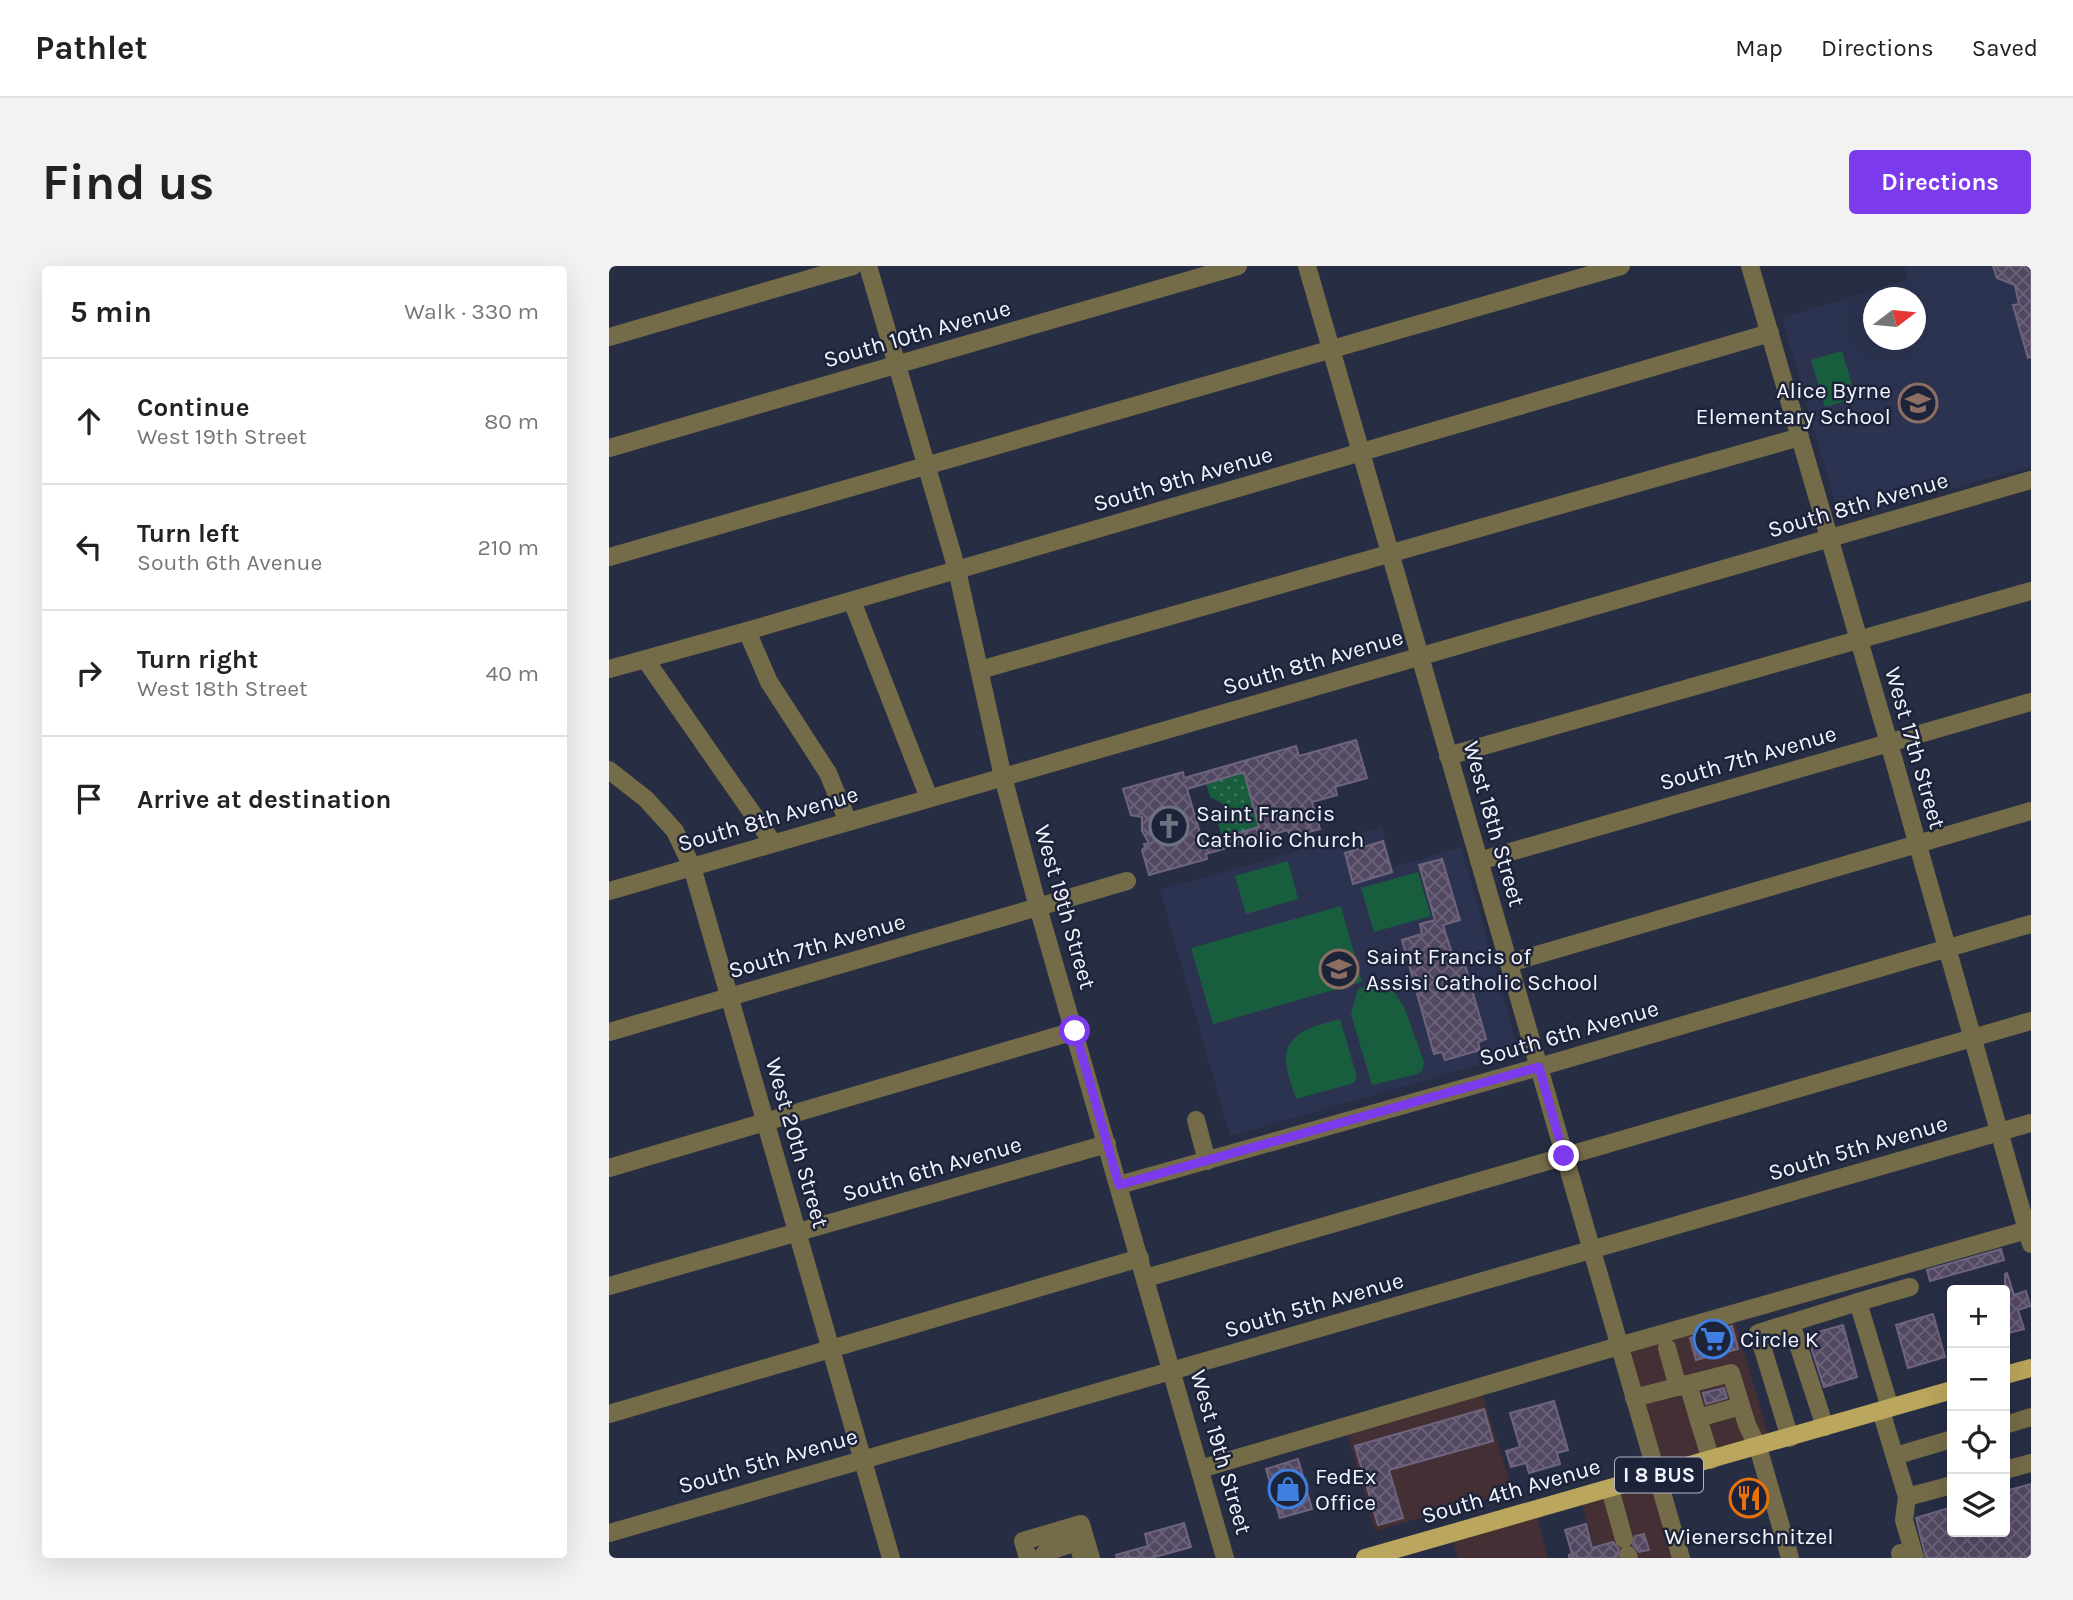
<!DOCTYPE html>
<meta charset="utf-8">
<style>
:root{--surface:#fff;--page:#f2f2f2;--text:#222;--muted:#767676;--line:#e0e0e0;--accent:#7c3aed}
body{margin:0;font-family:Karla,sans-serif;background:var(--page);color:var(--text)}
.controls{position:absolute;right:21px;bottom:21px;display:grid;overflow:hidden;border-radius:7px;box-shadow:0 7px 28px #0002}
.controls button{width:63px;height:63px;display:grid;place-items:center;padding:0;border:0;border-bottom:2px solid var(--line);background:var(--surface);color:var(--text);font:35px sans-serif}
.compass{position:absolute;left:1254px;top:21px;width:63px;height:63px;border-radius:50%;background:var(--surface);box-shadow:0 7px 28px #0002;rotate:74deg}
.stop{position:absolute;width:21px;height:21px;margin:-16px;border:5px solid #7c3aed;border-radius:50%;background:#fff}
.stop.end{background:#7c3aed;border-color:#fff;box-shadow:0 2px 7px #0008}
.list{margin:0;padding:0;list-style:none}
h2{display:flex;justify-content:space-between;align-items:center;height:91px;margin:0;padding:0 28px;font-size:30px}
h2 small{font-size:23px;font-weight:400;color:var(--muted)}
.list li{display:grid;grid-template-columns:46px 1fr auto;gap:21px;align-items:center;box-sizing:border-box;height:126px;padding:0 28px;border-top:2px solid var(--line)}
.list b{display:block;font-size:26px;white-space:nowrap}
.list p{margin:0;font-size:23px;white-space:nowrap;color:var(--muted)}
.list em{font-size:23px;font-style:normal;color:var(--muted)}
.icon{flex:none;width:38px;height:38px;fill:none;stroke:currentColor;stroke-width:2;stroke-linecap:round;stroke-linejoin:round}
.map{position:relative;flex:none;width:1422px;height:1292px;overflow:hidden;border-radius:7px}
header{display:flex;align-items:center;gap:42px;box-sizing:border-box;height:98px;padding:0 35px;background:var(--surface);border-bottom:2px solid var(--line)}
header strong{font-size:33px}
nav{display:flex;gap:38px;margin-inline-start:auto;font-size:24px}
.intro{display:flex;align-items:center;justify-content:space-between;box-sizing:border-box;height:168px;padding:0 42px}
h1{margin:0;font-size:49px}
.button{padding:18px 32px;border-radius:7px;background:var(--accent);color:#fff;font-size:24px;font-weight:700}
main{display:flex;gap:42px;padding:0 42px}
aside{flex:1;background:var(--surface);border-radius:7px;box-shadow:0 7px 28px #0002}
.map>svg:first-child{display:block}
</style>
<header>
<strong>Pathlet</strong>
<nav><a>Map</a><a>Directions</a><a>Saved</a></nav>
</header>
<div class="intro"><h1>Find us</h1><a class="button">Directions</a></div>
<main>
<aside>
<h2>5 min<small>Walk · 330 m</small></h2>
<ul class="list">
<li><svg class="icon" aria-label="ahead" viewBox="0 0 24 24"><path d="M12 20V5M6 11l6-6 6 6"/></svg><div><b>Continue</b><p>West 19th Street</p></div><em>80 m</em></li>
<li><svg class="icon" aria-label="left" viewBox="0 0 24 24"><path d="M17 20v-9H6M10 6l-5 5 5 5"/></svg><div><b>Turn left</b><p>South 6th Avenue</p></div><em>210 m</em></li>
<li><svg class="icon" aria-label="right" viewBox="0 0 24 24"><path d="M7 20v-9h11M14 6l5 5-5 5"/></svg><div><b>Turn right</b><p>West 18th Street</p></div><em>40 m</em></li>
<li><svg class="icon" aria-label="arrive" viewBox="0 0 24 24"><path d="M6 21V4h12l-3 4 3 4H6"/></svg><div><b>Arrive at destination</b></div></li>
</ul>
</aside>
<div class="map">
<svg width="1422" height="1292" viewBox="0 0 1422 1292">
<defs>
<pattern id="grass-dots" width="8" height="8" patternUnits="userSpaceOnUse" patternTransform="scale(1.75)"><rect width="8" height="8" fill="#185e3e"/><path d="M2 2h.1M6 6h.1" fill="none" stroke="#3a765b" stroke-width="1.8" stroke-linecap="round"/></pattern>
<pattern id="building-cross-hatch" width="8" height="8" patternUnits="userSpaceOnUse" patternTransform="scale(1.75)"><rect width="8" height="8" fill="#534861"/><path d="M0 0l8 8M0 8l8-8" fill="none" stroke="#6c6379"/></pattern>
</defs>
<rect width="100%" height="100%" fill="#272d43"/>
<g fill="#432f34">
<path d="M1124 1048 1162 1177 1048 1210 1072 1292H988L971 1232 926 1245 939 1292H849L842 1268 1047 1210 1010 1080Z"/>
<path d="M873 1127 904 1226 766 1265 738 1167Z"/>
</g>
<g fill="#2c3350" fill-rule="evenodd">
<path d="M1295 0H1422V200L1231 255 1173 52 1299 13ZM1265 32H1307V74H1265Z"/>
<path d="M773 561 784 601 852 581 909 783 908 786 906 789 621 870 551 624Z"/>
</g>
<path fill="url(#grass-dots)" d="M635 506 650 561 613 571 609 558 616 546 613 537 601 531 597 517Z"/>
<g fill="#185e3e">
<path d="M1233 85 1247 132 1216 141 1202 94Z"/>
<path d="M679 595 689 633 637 648 626 610Z"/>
<path d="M809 606 822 650 765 666 752 622Z"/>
<path d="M732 640 753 716 604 758 582 682Z"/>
<path d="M777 714 795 741 815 796 814 803 809 808 763 819 742 748 749 723Z"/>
<path d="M731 753 748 811 745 817 687 833C684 821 677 807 677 795 675 765 710 759 731 753Z"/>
</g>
<g fill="url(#building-cross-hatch)" stroke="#6f647e" stroke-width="2" fill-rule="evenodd">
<path d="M1384 0H1422V91L1419 92 1404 39 1410 38 1406 19 1388 12Z"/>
<path d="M747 474 758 512 726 521 728 529 703 536 711 563 681 571 679 564 597 588 598 593 540 609 533 584 536 581 535 578 540 577 533 565V551L522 549 514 523 574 506 575 512 687 480 690 490ZM635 506 650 561 594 577 578 523Z"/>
<path d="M774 575 783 606 744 618 736 587Z"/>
<path d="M833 593 851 654 834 659 845 694 854 692 877 773 869 776 871 784 836 794 833 786 825 788 793 674 813 668 811 658 826 654 810 599Z"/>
<path d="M1392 983 1395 994 1321 1015 1318 1004Z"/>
<path d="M1398 1007 1405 1029 1417 1025 1421 1040 1409 1044 1415 1063 1396 1068V1008Z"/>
<path d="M1324 1048 1336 1091 1299 1102 1287 1059Z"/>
<path d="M1234 1059 1248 1111 1215 1121 1198 1069Z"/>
<path d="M1123 1060 1129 1083 1087 1094 1081 1072Z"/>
<path d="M1115 1122 1118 1132 1097 1138 1094 1127Z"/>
<path d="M945 1135 959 1184 948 1187 951 1198 920 1207 917 1197 902 1201 897 1185 911 1181 901 1147Z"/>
<path d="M875 1143 884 1175 780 1204 794 1252 769 1259 746 1180Z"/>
<path d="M689 1193 703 1243 671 1252 657 1203Z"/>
<path d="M1141 1214 1151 1246 1139 1250 1129 1217Z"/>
<path d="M1422 1218V1292H1317L1307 1252 1343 1241V1266H1396V1225Z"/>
<path d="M575 1257 582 1281 542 1292H508L507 1289 539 1280 536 1268Z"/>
<path d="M977 1258 983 1282 1004 1276 1010 1283 1008 1292H960V1289L963 1288 956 1264Z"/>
<path d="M1035 1268 1040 1284 1030 1286 1024 1279 1026 1270Z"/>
</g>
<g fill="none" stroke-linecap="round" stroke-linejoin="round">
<g stroke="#746b48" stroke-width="18">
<path d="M259 0 348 304 394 511 429 641 616 1292"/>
<path d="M698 0 1072 1292"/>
<path d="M1141 0 1280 477 1422 978"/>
<path d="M0 71 244 0"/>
<path d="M0 182 629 0"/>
<path d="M0 291 1012 0"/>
<path d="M243 335 320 532"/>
<path d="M138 365 160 416 219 507 239 556"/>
<path d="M36 393 164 577"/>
<path d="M0 403 138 365 1161 67"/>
<path d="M371 404 1191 171"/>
<path d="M839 490 1422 325"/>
<path d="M0 504 37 533 66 565 83 601 282 1292"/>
<path d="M870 595 1422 436"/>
<path d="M0 625 1422 214"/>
<path d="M900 697 1422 545"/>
<path d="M0 766 518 615"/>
<path d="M587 854 598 895"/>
<path d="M0 902 465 765"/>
<path d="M510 919 930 801 1422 658"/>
<path d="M537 1012 1422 755"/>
<path d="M0 1020 498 878"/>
<path d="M1249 1036 1301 1021"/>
<path d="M1182 1057 1216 1161"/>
<path d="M1058 1082 1069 1121"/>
<path d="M1079 1118 1089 1152"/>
<path d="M1025 1132 1122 1107 1138 1159 1149 1181 1181 1292"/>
<path d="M1272 1145 1298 1231 1343 1219"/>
<path d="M0 1148 531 992"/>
<path d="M1396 1159 1422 1151"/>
<path d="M1181 1172 1149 1067 1249 1036 1281 1142"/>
<path d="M1286 1190 1343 1173"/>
<path d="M1102 1194 1089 1152 1132 1140"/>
<path d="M591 1203 1010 1080 1422 963"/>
<path d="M1396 1204 1422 1197"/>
<path d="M1001 1223 1015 1273"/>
<path d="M1298 1231 1295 1254 1306 1292"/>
<path d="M0 1267 1422 857"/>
<path d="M1291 1287 1292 1292"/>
<path d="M1019 1289 1020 1292"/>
<path d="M419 1292 414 1275 472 1258 482 1292"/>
<path d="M432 1292 437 1286 462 1278 470 1281 473 1292"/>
</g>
<g stroke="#baa65c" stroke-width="18">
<path d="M1396 1109 1422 1102"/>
<path d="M756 1292 1343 1124"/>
</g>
</g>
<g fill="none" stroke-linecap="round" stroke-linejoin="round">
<path stroke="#7c3aed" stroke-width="9" d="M466 765 510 919 930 801 955 890"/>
</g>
<defs>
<symbol id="school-ring" viewBox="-11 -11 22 22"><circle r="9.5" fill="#1d2339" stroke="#8d6e63" stroke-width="1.5"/><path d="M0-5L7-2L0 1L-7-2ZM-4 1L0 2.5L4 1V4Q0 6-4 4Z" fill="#8d6e63"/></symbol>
<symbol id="church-ring" viewBox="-11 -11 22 22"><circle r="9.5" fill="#1d2339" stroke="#6b7280" stroke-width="1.5"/><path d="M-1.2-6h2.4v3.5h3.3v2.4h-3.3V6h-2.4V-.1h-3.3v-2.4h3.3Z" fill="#6b7280"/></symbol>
<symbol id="supermarket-ring" viewBox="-11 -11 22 22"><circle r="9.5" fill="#1d2339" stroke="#3f7fe0" stroke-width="1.5"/><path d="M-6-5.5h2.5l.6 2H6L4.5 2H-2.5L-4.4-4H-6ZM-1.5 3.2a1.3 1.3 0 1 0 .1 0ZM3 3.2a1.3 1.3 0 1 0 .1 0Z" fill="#3f7fe0"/></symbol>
<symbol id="shop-ring" viewBox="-11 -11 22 22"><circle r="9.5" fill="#1d2339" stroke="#3f7fe0" stroke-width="1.5"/><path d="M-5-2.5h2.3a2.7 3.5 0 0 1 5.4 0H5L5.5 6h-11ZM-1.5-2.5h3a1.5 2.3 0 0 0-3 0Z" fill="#3f7fe0"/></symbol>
<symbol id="restaurant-ring" viewBox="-11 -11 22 22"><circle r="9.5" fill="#1d2339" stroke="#e8710a" stroke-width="1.5"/><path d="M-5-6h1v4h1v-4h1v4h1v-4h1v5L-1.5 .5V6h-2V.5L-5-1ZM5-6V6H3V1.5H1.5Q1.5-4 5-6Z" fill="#e8710a"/></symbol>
</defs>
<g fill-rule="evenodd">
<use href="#school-ring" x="1287" y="115" width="44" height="44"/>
<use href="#church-ring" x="538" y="538" width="44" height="44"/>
<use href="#school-ring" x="708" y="681" width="44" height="44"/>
<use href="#supermarket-ring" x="1082" y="1051" width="44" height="44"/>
<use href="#shop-ring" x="657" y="1201" width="44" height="44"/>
<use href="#restaurant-ring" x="1118" y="1210" width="44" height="44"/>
</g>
<g text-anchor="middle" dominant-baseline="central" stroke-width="5" stroke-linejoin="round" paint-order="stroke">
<rect fill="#1d2339" stroke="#b2b5c3" stroke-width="2" x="1006" y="1191.5" width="88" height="35" rx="5"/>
<g font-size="21" font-weight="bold" fill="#f2f4fe">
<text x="1050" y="1209">I 8 BUS</text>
</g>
<g font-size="23" fill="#f2f4fe" stroke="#1d2339">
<text transform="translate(308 68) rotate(-16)">South 10th Avenue</text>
<text transform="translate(574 213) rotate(-16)">South 9th Avenue</text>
<text transform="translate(1249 239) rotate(-16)">South 8th Avenue</text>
<text transform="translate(704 396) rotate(-16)">South 8th Avenue</text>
<text transform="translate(1306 482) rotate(74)">West 17th Street</text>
<text transform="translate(1139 492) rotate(-16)">South 7th Avenue</text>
<text transform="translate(159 553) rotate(-16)">South 8th Avenue</text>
<text transform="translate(885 558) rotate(74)">West 18th Street</text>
<text transform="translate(456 641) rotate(74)">West 19th Street</text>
<text transform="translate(208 680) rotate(-16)">South 7th Avenue</text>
<text transform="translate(960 767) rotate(-16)">South 6th Avenue</text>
<text transform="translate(188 877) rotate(74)">West 20th Street</text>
<text transform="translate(1249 882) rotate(-16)">South 5th Avenue</text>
<text transform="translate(323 903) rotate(-16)">South 6th Avenue</text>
<text transform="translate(705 1039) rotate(-16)">South 5th Avenue</text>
<text transform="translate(612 1186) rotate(74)">West 19th Street</text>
<text transform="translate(159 1195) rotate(-16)">South 5th Avenue</text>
<text transform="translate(902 1225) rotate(-16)">South 4th Avenue</text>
</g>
<g font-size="23" fill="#f2f4fe" stroke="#1d2339" text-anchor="start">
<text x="1282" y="124" text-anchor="end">Alice Byrne<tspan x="1282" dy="26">Elementary School</tspan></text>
<text x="587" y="547">Saint Francis<tspan x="587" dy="26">Catholic Church</tspan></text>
<text x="757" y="690">Saint Francis of<tspan x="757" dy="26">Assisi Catholic School</tspan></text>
<text x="1131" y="1073">Circle K</text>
<text x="706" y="1210">FedEx<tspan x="706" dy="26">Office</tspan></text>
<text x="1140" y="1270" text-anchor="middle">Wienerschnitzel</text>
</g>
</g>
</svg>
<div class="controls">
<button>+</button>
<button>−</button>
<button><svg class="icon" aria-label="locate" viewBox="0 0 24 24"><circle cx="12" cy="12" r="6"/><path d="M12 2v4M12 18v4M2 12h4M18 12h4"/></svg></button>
<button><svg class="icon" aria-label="layers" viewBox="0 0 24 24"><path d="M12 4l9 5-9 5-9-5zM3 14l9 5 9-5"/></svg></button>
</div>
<svg class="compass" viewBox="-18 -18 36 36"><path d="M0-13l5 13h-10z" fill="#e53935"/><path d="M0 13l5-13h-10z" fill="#767676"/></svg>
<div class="stop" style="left:466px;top:765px"></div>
<div class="stop end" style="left:955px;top:890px"></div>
</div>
</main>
